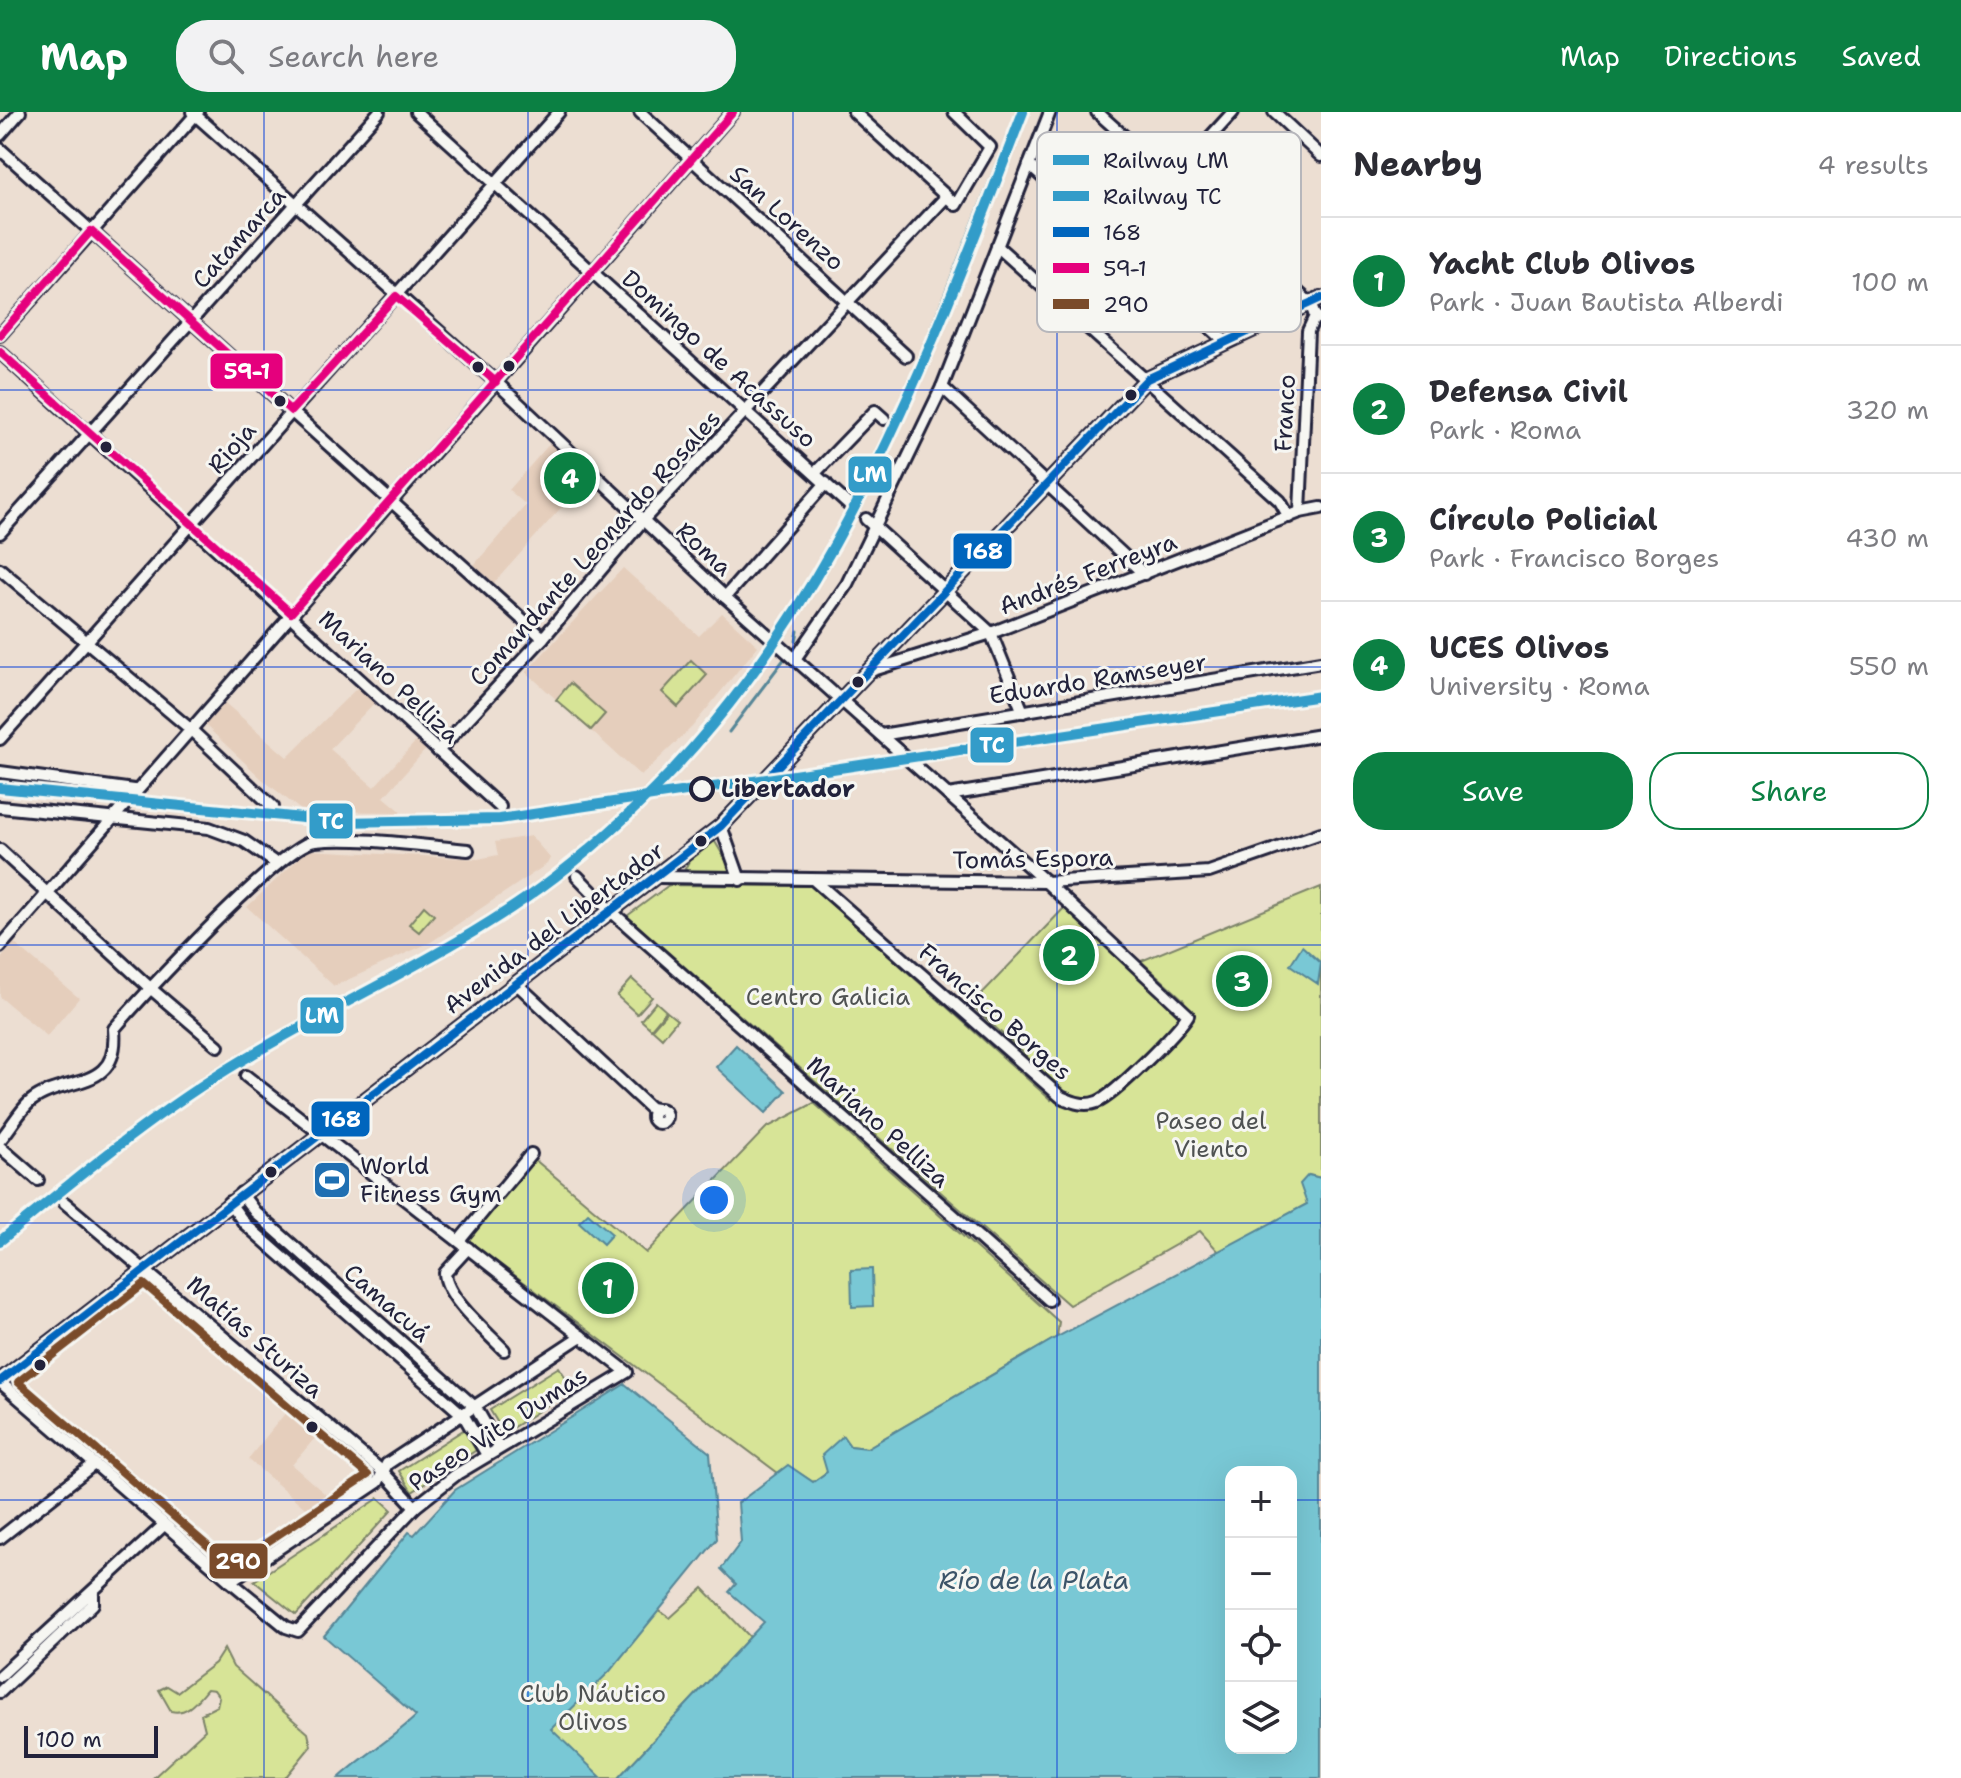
<!DOCTYPE html>
<meta charset="utf-8">
<style>
:root{--surface:#fff;--page:#f2f2f3;--text:#2b2b33;--muted:#7c7c81;--line:#e1e1e2;--accent:#0b8043}
body{margin:0;font-family:"Shantell Sans",sans-serif;background:var(--page);color:var(--text)}
.controls{position:absolute;right:24px;bottom:24px;display:grid;overflow:hidden;border-radius:16px;box-shadow:0 8px 32px #0002}
.controls button{width:72px;height:72px;display:grid;place-items:center;padding:0;border:0;border-bottom:2px solid var(--line);background:var(--surface);color:var(--text);font:40px sans-serif}
.scale{position:absolute;left:24px;bottom:20px;width:134px;box-sizing:border-box;padding-left:8px;border:4px solid #22223b;border-top:0;font-size:22px;line-height:28px;white-space:nowrap;color:#22223b;-webkit-text-stroke:6px #f6f6f2;paint-order:stroke}
.you{position:absolute;left:714px;top:1088px;width:28px;height:28px;margin:-20px;border:6px solid #fff;border-radius:50%;background:#1a73e8;box-shadow:0 0 0 12px #1a73e833}
.badge{display:grid;place-items:center;width:52px;height:52px;border-radius:50%;background:var(--accent);color:#fff;font-size:26px;font-weight:700}
.pin{position:absolute;translate:-50% -50%;border:4px solid #fff;box-shadow:0 2px 8px #0006}
.list{margin:0;padding:0;list-style:none}
h2{display:flex;justify-content:space-between;align-items:center;height:104px;margin:0;padding:0 32px;font-size:34px}
h2 small{font-size:26px;font-weight:400;color:var(--muted)}
.list li{display:grid;grid-template-columns:52px 1fr auto;gap:24px;align-items:center;box-sizing:border-box;height:128px;padding:0 32px;border-top:2px solid var(--line)}
.list b{display:block;font-size:30px;white-space:nowrap}
.list p{margin:0;font-size:26px;white-space:nowrap;color:var(--muted)}
.list em{font-size:26px;font-style:normal;color:var(--muted)}
.actions{display:flex;gap:16px;padding:24px 32px}
.actions a{flex:1;padding:18px 0;border:2px solid var(--accent);border-radius:32px;text-align:center;font-size:28px;color:var(--accent)}
.actions .main{background:var(--accent);color:#fff}
.icon{flex:none;width:44px;height:44px;fill:none;stroke:currentColor;stroke-width:2;stroke-linecap:round;stroke-linejoin:round}
.map{position:relative;flex:none;width:1321px;height:1666px;overflow:hidden}
header{display:flex;align-items:center;gap:48px;box-sizing:border-box;height:112px;padding:0 40px;background:var(--accent);color:#fff}
header strong{font-size:38px}
nav{display:flex;gap:44px;margin-inline-start:auto;font-size:28px}
.search{width:560px;height:72px;background:var(--page);display:flex;align-items:center;gap:20px;box-sizing:border-box;padding:0 28px;border-radius:32px;color:var(--muted);font-size:30px}
main{display:flex}
aside{flex:1;background:var(--surface)}
.map>svg:first-child{display:block}
</style>
<header>
<strong>Map</strong>
<div class="search"><svg class="icon" aria-label="search" viewBox="0 0 24 24"><circle cx="10" cy="10" r="6"/><path d="M15 15l6 6"/></svg>Search here</div>
<nav><a>Map</a><a>Directions</a><a>Saved</a></nav>
</header>
<main>
<div class="map">
<svg width="1321" height="1666" viewBox="0 0 1321 1666">
<rect width="100%" height="100%" fill="#ecded2"/>
<filter id="ink" filterUnits="userSpaceOnUse"><feTurbulence type="fractalNoise" baseFrequency=".0125" numOctaves="2"/><feDisplacementMap in="SourceGraphic" scale="16" xChannelSelector="R" yChannelSelector="G"/><feConvolveMatrix kernelMatrix="1 2 1 2 8 2 1 2 1" color-interpolation-filters="sRGB"/></filter>
<g filter="url(#ink)">
<g fill="#e5cebc">
<path d="M552 329 590 363 494 471 474 453 526 393 509 378Z"/>
<path d="M623 456 699 524 722 501 758 534 692 615 641 664 526 560Z"/>
<path d="M359 574 376 589 330 637 374 675 418 627 427 636 384 685 402 700 302 699 262 667 205 613 225 591 287 645Z"/>
<path d="M531 724 550 746 547 752 431 830 334 874 247 795 308 738 478 747 498 743 495 730Z"/>
<path d="M14 831 79 886 47 924 0 885V848Z"/>
<path d="M291 1294 320 1320 292 1353 332 1388 311 1401 248 1347Z"/>
</g>
<g fill="#d7e497" stroke="#7c8369" stroke-width="2">
<path d="M691 548 707 563 678 595 662 580Z"/>
<path d="M570 571 605 602 591 618 556 588Z"/>
<path d="M714 728 731 757 728 760H689L685 757 689 749Z"/>
<path d="M669 773 811 774 1051 988 1061 976 971 893 1066 794 1176 898 1184 888 1141 849 1321 775V1066L1309 1063 1307 1092 1219 1140 1200 1119 1069 1193 627 804Z"/>
<path d="M424 794 434 803 419 820 409 812Z"/>
<path d="M632 867 652 885 637 902 617 884Z"/>
<path d="M656 890 666 899 651 917 641 908Z"/>
<path d="M667 900 677 908 662 926 652 917Z"/>
<path d="M814 991 1059 1210 1057 1225 867 1336 850 1334 842 1324 827 1360 813 1370 788 1354 778 1361 461 1123 528 1042 646 1141 766 1016Z"/>
<path d="M254 1103 464 1289 458 1294 248 1109Z"/>
<path d="M559 1255 573 1277 504 1321 490 1298Z"/>
<path d="M465 1317 478 1337 412 1380 399 1359Z"/>
<path d="M379 1386 392 1398 296 1503 254 1469Z"/>
<path d="M703 1476 750 1525 618 1666H576L452 1548 622 1542 657 1497 670 1506Z"/>
<path d="M224 1537 233 1555 308 1621 311 1634 285 1666H153L205 1618 201 1602 217 1594 219 1585 214 1578 207 1577C197 1588 188 1603 171 1599L159 1578 167 1574 177 1580 215 1551Z"/>
</g>
<g fill="#79c8d5" stroke="#568697" stroke-width="2" fill-rule="evenodd">
<path d="M1302 834 1321 851 1318 872 1290 853Z"/>
<path d="M736 933 786 979 766 1001 716 955Z"/>
<path d="M1308 1063 1321 1066V1666H618L764 1510 729 1480 736 1472 721 1457 741 1430 738 1391 788 1353 813 1370 827 1360 822 1343 843 1324 850 1334 867 1336 1057 1225 1307 1092 1300 1072ZM1231 1360H1291V1636H1231Z"/>
<path d="M588 1101 612 1122 603 1132 579 1110Z"/>
<path d="M872 1157 873 1194 852 1195 851 1158Z"/>
<path d="M625 1272 710 1341 717 1427 610 1559 551 1617 602 1666H339C364 1643 392 1627 416 1604L324 1524 409 1420 414 1423 455 1378Z"/>
</g>
<g fill="none" stroke-linecap="round" stroke-linejoin="round">
<g stroke="#568697" stroke-width="3">
<path d="M853 392 917 251 1017 0"/>
<path d="M799 485 850 399"/>
<path d="M796 529 798 519"/>
<path d="M729 620 785 546"/>
</g>
<defs>
<g id="minor">
<path d="M192 0 496 270 725 485 1046 770 1188 903C1178 919 1114 984 1097 990 1084 995 1073 990 1061 985L814 768"/>
<path d="M416 0 852 396"/>
<path d="M640 0 906 244"/>
<path d="M854 0 956 93 990 35 954 0"/>
<path d="M1097 0 1310 191 1315 204 1321 207"/>
<path d="M1274 0 1321 44"/>
<path d="M0 23 20 0"/>
<path d="M0 37 543 526"/>
<path d="M1029 53 1225 229"/>
<path d="M1172 67 1233 0"/>
<path d="M997 134 1280 389 1289 405"/>
<path d="M0 223 198 0"/>
<path d="M0 240 500 695"/>
<path d="M942 275 1144 462"/>
<path d="M815 361 875 299 884 307"/>
<path d="M1300 400 1308 219 1315 204"/>
<path d="M866 407 991 521 1023 600"/>
<path d="M0 421 379 0"/>
<path d="M0 457 189 616 273 695"/>
<path d="M725 485 826 371"/>
<path d="M795 547 847 472 942 275 1050 0"/>
<path d="M870 559 991 521 1300 400 1321 396"/>
<path d="M881 623 1321 550"/>
<path d="M0 627 559 0"/>
<path d="M438 639 543 526 644 407 946 85"/>
<path d="M0 660 134 678"/>
<path d="M948 683 1321 623"/>
<path d="M0 695 209 716 244 729 277 752"/>
<path d="M721 714 740 768"/>
<path d="M0 738 149 875 218 934"/>
<path d="M577 764 612 800 1049 1188"/>
<path d="M659 765 1046 770 1209 760 1321 721"/>
<path d="M0 835 733 0"/>
<path d="M518 873 650 996 656 997"/>
<circle cx="659" cy="1004" r="7"/>
<path d="M0 1028C10 1017 20 998 31 989 64 963 120 981 114 917 141 885 282 733 315 729 356 724 424 734 468 738"/>
<path d="M0 1035 38 1068"/>
<path d="M241 1081 255 1100 476 1296 499 1336"/>
<path d="M229 1090 245 1112 464 1304 487 1343"/>
<path d="M65 1091 383 1360 415 1395"/>
<path d="M459 1129 531 1042"/>
<path d="M468 1136 445 1161C446 1186 487 1220 504 1238"/>
<path d="M0 1270 230 1469 286 1515 298 1519 415 1395 457 1362 627 1260 246 964"/>
<path d="M0 1426 94 1352"/>
<path d="M230 1469 378 1370 387 1352 581 1224"/>
<path d="M0 1564 164 1413"/>
<path d="M0 1580 93 1492V1482"/>
</g>
<path id="major" d="M0 1269 721 714 1147 267 1321 186"/>
</defs>
<use href="#minor" stroke="#22223b" stroke-width="16"/>
<use href="#major" stroke="#22223b" stroke-width="18"/>
<use href="#minor" stroke="#f6f6f2" stroke-width="10"/>
<use href="#major" stroke="#fcdcac" stroke-width="12"/>
<defs>
<path id="bus-1" d="M0 1269 721 714 1147 267 1321 186"/>
<g id="bus-2">
<path d="M0 223 91 119 291 299 396 184 496 270"/>
<path d="M0 240 291 501 733 0"/>
</g>
<path id="bus-3" d="M144 1172 368 1363 231 1454 18 1270Z"/>
</defs>
<use href="#bus-1" stroke="#f6f6f2" stroke-width="14"/>
<use href="#bus-2" stroke="#f6f6f2" stroke-width="14"/>
<use href="#bus-3" stroke="#f6f6f2" stroke-width="14"/>
<use href="#bus-1" stroke="#0065bd" stroke-width="8"/>
<use href="#bus-2" stroke="#e5007d" stroke-width="8"/>
<use href="#bus-3" stroke="#7a4b2a" stroke-width="8"/>
<defs>
<path id="rail-1" d="M0 1129C78 1065 154 1001 241 949 344 887 458 839 555 765 810 569 911 290 1023 0"/>
<path id="rail-2" d="M0 676 343 710 499 707 1321 584"/>
</defs>
<use href="#rail-1" stroke="#f6f6f2" stroke-width="16"/>
<use href="#rail-2" stroke="#f6f6f2" stroke-width="16"/>
<use href="#rail-1" stroke="#339cc9" stroke-width="10"/>
<use href="#rail-2" stroke="#339cc9" stroke-width="10"/>
</g>
</g>
<path fill="none" stroke="#1d4ed8" stroke-width="2" stroke-opacity="0.55" d="M264 0V1666M528 0V1666M793 0V1666M1057 0V1666M0 278H1321M0 555H1321M0 833H1321M0 1111H1321M0 1388H1231M1291 1388H1321"/>
<defs>
<symbol id="stadium-square" viewBox="-11 -11 22 22"><rect x="-9" y="-9" width="18" height="18" rx="4" fill="#1f6fb2" stroke="#f6f6f2"/><path d="M0-5a6.5 5 0 1 0 0 10a6.5 5 0 1 0 0-10ZM-3.5-1.8h7v3.6h-7Z" fill="#fff"/></symbol>
</defs>
<g fill-rule="evenodd">
<use href="#stadium-square" x="310" y="1046" width="44" height="44"/>
</g>
<g fill="#22223b" stroke="#f6f6f2" stroke-width="3">
<circle cx="509" cy="254" r="7"/>
<circle cx="478" cy="255" r="7"/>
<circle cx="1131" cy="283" r="7"/>
<circle cx="280" cy="289" r="7"/>
<circle cx="106" cy="335" r="7"/>
<circle cx="858" cy="570" r="7"/>
<circle cx="701" cy="729" r="7"/>
<circle cx="271" cy="1060" r="7"/>
<circle cx="40" cy="1253" r="7"/>
<circle cx="312" cy="1315" r="7"/>
</g>
<circle fill="#f6f6f2" stroke="#22223b" stroke-width="4" cx="702" cy="677" r="11"/>
<g text-anchor="middle" dominant-baseline="central" stroke-width="6" stroke-linejoin="round" paint-order="stroke">
<g font-size="24" fill="#22223b" stroke="#f6f6f2">
<text transform="translate(787 106) rotate(42)">San Lorenzo</text>
<text transform="translate(239 126) rotate(-48)">Catamarca</text>
<text transform="translate(719 247) rotate(42)">Domingo de Acassuso</text>
<text transform="translate(1285 301) rotate(-87)">Franco</text>
<text transform="translate(232 336) rotate(-49)">Rioja</text>
<text transform="translate(595 436) rotate(-48)">Comandante Leonardo Rosales</text>
<text transform="translate(704 437) rotate(43)">Roma</text>
<text transform="translate(1088 462) rotate(-21)">Andrés Ferreyra</text>
<text transform="translate(389 565) rotate(43)">Mariano Pelliza</text>
<text transform="translate(1098 567) rotate(-9)">Eduardo Ramseyer</text>
<text transform="translate(1033 747) rotate(-1)">Tomás Espora</text>
<text transform="translate(554 816) rotate(-37)">Avenida del Libertador</text>
<text transform="translate(995 900) rotate(41)">Francisco Borges</text>
<text transform="translate(878 1010) rotate(42)">Mariano Pelliza</text>
<text transform="translate(387 1191) rotate(41)">Camacuá</text>
<text transform="translate(255 1225) rotate(41)">Matías Sturiza</text>
<text transform="translate(498 1317) rotate(-33)">Paseo Vito Dumas</text>
</g>
<g font-size="24" font-weight="bold" fill="#22223b" stroke="#f6f6f2" text-anchor="start">
<text x="721" y="677">Libertador</text>
</g>
<g font-size="24" fill="#4f5252" stroke="#f6f6f2">
<text x="828" y="885">Centro Galicia</text>
<text x="1211" y="1009">Paseo del<tspan x="1211" dy="28">Viento</tspan></text>
<text x="593" y="1582">Club Náutico<tspan x="593" dy="28">Olivos</tspan></text>
</g>
<g font-size="24" fill="#22223b" stroke="#f6f6f2" text-anchor="start">
<text x="360" y="1054">World<tspan x="360" dy="28">Fitness Gym</tspan></text>
</g>
<g font-size="26" font-style="italic" fill="#3c5469" stroke="#f6f6f2">
<text x="1034" y="1467">Río de la Plata</text>
</g>
</g>
<rect x="1037" y="20" width="264" height="200" rx="12" fill="#f6f6f2" stroke="#b6b6bb" stroke-width="2"/>
<rect x="1053" y="43" width="36" height="10" fill="#339cc9"/>
<rect x="1053" y="79" width="36" height="10" fill="#339cc9"/>
<rect x="1053" y="115" width="36" height="10" fill="#0065bd"/>
<rect x="1053" y="151" width="36" height="10" fill="#e5007d"/>
<rect x="1053" y="187" width="36" height="10" fill="#7a4b2a"/>
<g font-size="22" fill="#22223b">
<text x="1103" y="56">Railway LM</text>
<text x="1103" y="92">Railway TC</text>
<text x="1103" y="128">168</text>
<text x="1103" y="164">59-1</text>
<text x="1103" y="200">29O</text>
</g>
<g stroke="#f6f6f2" stroke-width="3">
<rect x="209" y="240" width="75" height="38" rx="8" fill="#e5007d"/>
<rect x="847" y="343" width="46" height="39" rx="8" fill="#339cc9"/>
<rect x="952" y="420" width="61" height="38" rx="8" fill="#0065bd"/>
<rect x="969" y="614" width="46" height="38" rx="8" fill="#339cc9"/>
<rect x="308" y="690" width="46" height="38" rx="8" fill="#339cc9"/>
<rect x="299" y="884" width="46" height="39" rx="8" fill="#339cc9"/>
<rect x="310" y="988" width="61" height="38" rx="8" fill="#0065bd"/>
<rect x="208" y="1430" width="61" height="38" rx="8" fill="#7a4b2a"/>
</g>
<g font-size="22" text-anchor="middle" font-weight="bold" fill="#fff">
<text x="247" y="267">59-1</text>
<text x="870" y="370">LM</text>
<text x="983" y="447">168</text>
<text x="992" y="641">TC</text>
<text x="331" y="717">TC</text>
<text x="322" y="911">LM</text>
<text x="341" y="1015">168</text>
<text x="238" y="1457">29O</text>
</g>
</svg>
<div class="controls">
<button>+</button>
<button>−</button>
<button><svg class="icon" aria-label="locate" viewBox="0 0 24 24"><circle cx="12" cy="12" r="6"/><path d="M12 2v4M12 18v4M2 12h4M18 12h4"/></svg></button>
<button><svg class="icon" aria-label="layers" viewBox="0 0 24 24"><path d="M12 4l9 5-9 5-9-5zM3 14l9 5 9-5"/></svg></button>
</div>
<div class="scale">100 m</div>
<div class="you"></div>
<div class="pin badge" style="left:608px;top:1176px">1</div>
<div class="pin badge" style="left:1069px;top:843px">2</div>
<div class="pin badge" style="left:1242px;top:869px">3</div>
<div class="pin badge" style="left:570px;top:366px">4</div>
</div>
<aside>
<h2>Nearby<small>4 results</small></h2>
<ul class="list">
<li><span class="badge">1</span><div><b>Yacht Club Olivos</b><p>Park · Juan Bautista Alberdi</p></div><em>100 m</em></li>
<li><span class="badge">2</span><div><b>Defensa Civil</b><p>Park · Roma</p></div><em>320 m</em></li>
<li><span class="badge">3</span><div><b>Círculo Policial</b><p>Park · Francisco Borges</p></div><em>430 m</em></li>
<li><span class="badge">4</span><div><b>UCES Olivos</b><p>University · Roma</p></div><em>550 m</em></li>
</ul>
<div class="actions"><a class="main">Save</a><a>Share</a></div>
</aside>
</main>
